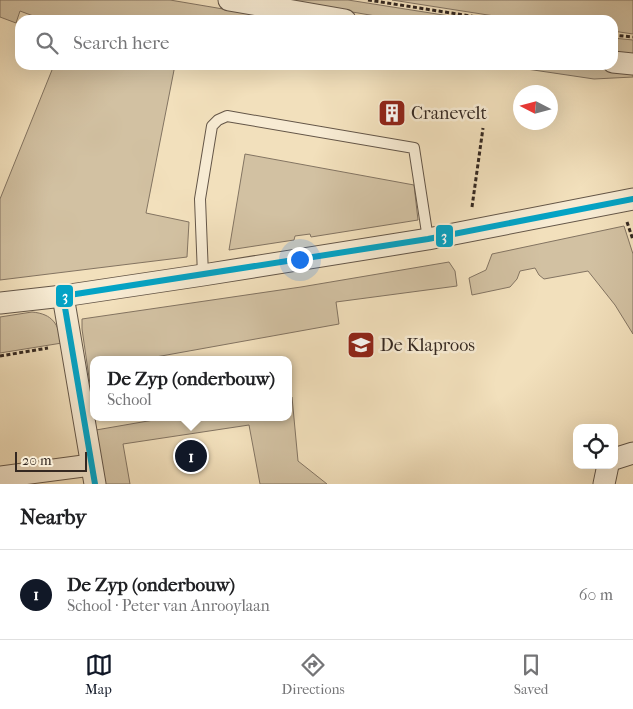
<!DOCTYPE html>
<meta charset="utf-8">
<style>
:root{--surface:#fff;--page:#f2f2f2;--text:#202124;--muted:#757577;--line:#e0e0e0;--accent:#111827}
body{margin:0;font-family:"IM FELL French Canon",serif;background:var(--page);color:var(--text)}
.controls{position:absolute;right:15px;bottom:15px;display:grid;overflow:hidden;border-radius:10px;box-shadow:0 5px 20px #0002}
.controls button{width:45px;height:45px;display:grid;place-items:center;padding:0;border:0;border-bottom:1px solid var(--line);background:var(--surface);color:var(--text);font:25px sans-serif}
.compass{position:absolute;left:513px;top:85px;width:45px;height:45px;border-radius:50%;background:var(--surface);box-shadow:0 5px 20px #0002;rotate:276deg}
.scale{position:absolute;left:15px;bottom:12px;width:72px;box-sizing:border-box;padding-left:5px;border:2px solid #342821;border-top:0;font-size:14px;line-height:18px;white-space:nowrap;color:#342821;-webkit-text-stroke:4px #f7ebd3;paint-order:stroke}
.you{position:absolute;left:299px;top:259px;width:18px;height:18px;margin:-12px;border:4px solid #fff;border-radius:50%;background:#1a73e8;box-shadow:0 0 0 8px #1a73e833}
.badge{display:grid;place-items:center;width:32px;height:32px;border-radius:50%;background:var(--accent);color:#fff;font-size:16px;font-weight:700}
.pin{position:absolute;translate:-50% -50%;border:2px solid #fff;box-shadow:0 1px 5px #0006}
.popup{position:absolute;left:90px;top:356px;width:202px;height:65px;box-sizing:border-box;display:grid;place-content:center;border-radius:10px;background:var(--surface);filter:drop-shadow(0 1px 4px #0005);font-size:16px;white-space:nowrap;color:var(--muted)}
.popup b{font-size:19px;color:var(--text)}
.popup::after{content:'';position:absolute;left:50%;top:100%;margin-left:-10px;border:10px solid transparent;border-top-color:var(--surface)}
.list{margin:0;padding:0;list-style:none}
h2{display:flex;justify-content:space-between;align-items:center;height:65px;margin:0;padding:0 20px;font-size:21px}
h2 small{font-size:16px;font-weight:400;color:var(--muted)}
.list li{display:grid;grid-template-columns:32px 1fr auto;gap:15px;align-items:center;box-sizing:border-box;height:90px;padding:0 20px;border-top:1px solid var(--line)}
.list b{display:block;font-size:19px;white-space:nowrap}
.list p{margin:0;font-size:16px;white-space:nowrap;color:var(--muted)}
.list em{font-size:16px;font-style:normal;color:var(--muted)}
.icon{flex:none;width:28px;height:28px;fill:none;stroke:currentColor;stroke-width:2;stroke-linecap:round;stroke-linejoin:round}
.map{position:relative;flex:none;width:633px;height:484px;overflow:hidden}
.search{position:absolute;background:var(--surface);box-shadow:0 5px 20px #0002;left:15px;right:15px;top:15px;height:55px;display:flex;align-items:center;gap:12px;box-sizing:border-box;padding:0 18px;border-radius:15px;color:var(--muted);font-size:19px}
.sheet{height:155px;background:var(--surface)}
nav{display:flex;justify-content:space-around;align-items:center;box-sizing:border-box;height:70px;border-top:1px solid var(--line);background:var(--surface);font-size:14px;color:var(--muted)}
nav a{display:grid;justify-items:center;gap:2px}
nav .on{color:var(--accent)}
.map>svg:first-child{display:block}
</style>
<div class="map">
<svg width="633" height="484" viewBox="0 0 633 484">
<rect width="100%" height="100%" fill="#f2e0bc"/>
<filter id="stains"><feTurbulence type="fractalNoise" baseFrequency=".004" numOctaves="4"/><feColorMatrix values="0 0 0 0 .2 0 0 0 0 .09 0 0 0 0 .02 0 0 0 .5 -.17"/></filter>
<radialGradient id="worn" r=".72"><stop offset=".6" stop-color="#630" stop-opacity="0"/><stop offset="1" stop-color="#630" stop-opacity=".3"/></radialGradient>
<g fill="#d2c1a2" stroke="#837462">
<path d="M0 0H170L288 20H44L20 11 16 23 0 17Z"/>
<path d="M282 0H348L475 20H399Z"/>
<path d="M392 0H633V34L613 31V20H520Z"/>
<path d="M613 38 633 40V55L613 53Z"/>
<path d="M54 65H175L146 213 189 222 187 257 0 280V199Z"/>
<path d="M522 65H566L633 72V77L594 79 520 68Z"/>
<path d="M245 154 414 185 418 220 311 237 310 234 295 236 294 240 229 250Z"/>
<path d="M624 226 633 254V334L615 305 588 271 544 279 539 275 535 268 520 271 517 279 510 287 472 295 469 278 486 270 492 254Z"/>
<path d="M449 262 455 271 457 286 336 302 339 324 139 360H94L93 391H91L82 329V319L301 287Z"/>
<path d="M32 312C53 314 58 324 62 343L0 353V317Z"/>
<path d="M292 397 298 461 327 484H260L249 425 123 444 130 484H105L96 430 171 417H288L289 398Z"/>
</g>
<g fill="none" stroke-linecap="round" stroke-linejoin="round">
<defs>
<path id="service" d="M203 275 200 199 212 126 218 120 227 116 414 148 428 239"/>
<g id="minor">
<path d="M229 0 345 20"/>
<path d="M613 62 633 64"/>
<path d="M63 296 95 484"/>
<path d="M0 303 63 296 203 275 428 239 633 199"/>
<path d="M614 459 633 453"/>
<path d="M0 477 91 465"/>
<path d="M604 484 608 465"/>
</g>
</defs>
<use href="#service" stroke="#645648" stroke-width="12"/>
<use href="#minor" stroke="#645648" stroke-width="23"/>
<g stroke="#342821" stroke-width="3" stroke-dasharray="4 2.5" stroke-linecap="butt">
<path d="M368 0 496 20"/>
<path d="M613 35 633 37"/>
<path d="M472 207 483 128"/>
<path d="M627 222 633 240"/>
<path d="M0 356 48 348"/>
</g>
<use href="#service" stroke="#f7ebd3" stroke-width="10"/>
<use href="#minor" stroke="#f7ebd3" stroke-width="21"/>
<defs>
<path id="bus-1" d="M95 484 63 296 428 239 633 199"/>
</defs>
<use href="#bus-1" stroke="#f7ebd3" stroke-width="10"/>
<use href="#bus-1" stroke="#03a3c5" stroke-width="6"/>
</g>
<defs>
<symbol id="building-square" viewBox="-11 -11 22 22"><rect x="-9" y="-9" width="18" height="18" rx="4" fill="#8f2418" stroke="#f7ebd3"/><path d="M-4-6H4V6H1V3H-1V6H-4ZM-2.5-4.3h1.7v1.8h-1.7ZM.8-4.3h1.7v1.8H.8ZM-2.5-1h1.7V.8h-1.7ZM.8-1h1.7V.8H.8Z" fill="#fff"/></symbol>
<symbol id="school-square" viewBox="-11 -11 22 22"><rect x="-9" y="-9" width="18" height="18" rx="4" fill="#8f2418" stroke="#f7ebd3"/><path d="M0-5L7-2L0 1L-7-2ZM-4 1L0 2.5L4 1V4Q0 6-4 4Z" fill="#fff"/></symbol>
</defs>
<g fill-rule="evenodd">
<use href="#building-square" x="376" y="97" width="32" height="32"/>
<use href="#school-square" x="345" y="329" width="32" height="32"/>
</g>
<g text-anchor="middle" dominant-baseline="central" stroke-width="5" stroke-linejoin="round" paint-order="stroke">
<g font-size="18" fill="#342821" stroke="#f7ebd3" text-anchor="start">
<text x="411" y="113">Cranevelt</text>
<text x="380" y="345">De Klaproos</text>
</g>
</g>
<g stroke="#f7ebd3" stroke-width="2">
<rect x="435" y="224" width="19" height="24" rx="5" fill="#03a3c5"/>
<rect x="55" y="284" width="19" height="24" rx="5" fill="#03a3c5"/>
</g>
<g font-size="14" text-anchor="middle" font-weight="bold" fill="#fff">
<text x="444" y="241">3</text>
<text x="65" y="301">3</text>
</g>
<rect width="100%" height="100%" filter="url(#stains)"/>
<rect width="100%" height="100%" fill="url(#worn)"/>
</svg>
<div class="controls">
<button><svg class="icon" aria-label="locate" viewBox="0 0 24 24"><circle cx="12" cy="12" r="6"/><path d="M12 2v4M12 18v4M2 12h4M18 12h4"/></svg></button>
</div>
<svg class="compass" viewBox="-18 -18 36 36"><path d="M0-13l5 13h-10z" fill="#e53935"/><path d="M0 13l5-13h-10z" fill="#757577"/></svg>
<div class="scale">20 m</div>
<div class="you"></div>
<div class="pin badge" style="left:191px;top:456px">1</div>
<div class="popup"><b>De Zyp (onderbouw)</b>School</div>
<div class="search"><svg class="icon" aria-label="search" viewBox="0 0 24 24"><circle cx="10" cy="10" r="6"/><path d="M15 15l6 6"/></svg>Search here</div>
</div>
<section class="sheet">
<h2>Nearby<small></small></h2>
<ul class="list">
<li><span class="badge">1</span><div><b>De Zyp (onderbouw)</b><p>School · Peter van Anrooylaan</p></div><em>60 m</em></li>
</ul>
</section>
<nav>
<a class="on"><svg class="icon" aria-label="map" viewBox="0 0 24 24"><path d="M3 6l6-2 6 2 6-2v14l-6 2-6-2-6 2zM9 4v14M15 6v14"/></svg>Map</a>
<a><svg class="icon" aria-label="directions" viewBox="0 0 24 24"><path d="M12 3l9 9-9 9-9-9zM9 14v-3h6M13 9l2 2-2 2"/></svg>Directions</a>
<a><svg class="icon" aria-label="saved" viewBox="0 0 24 24"><path d="M7 4h10v16l-5-4-5 4z"/></svg>Saved</a>
</nav>
